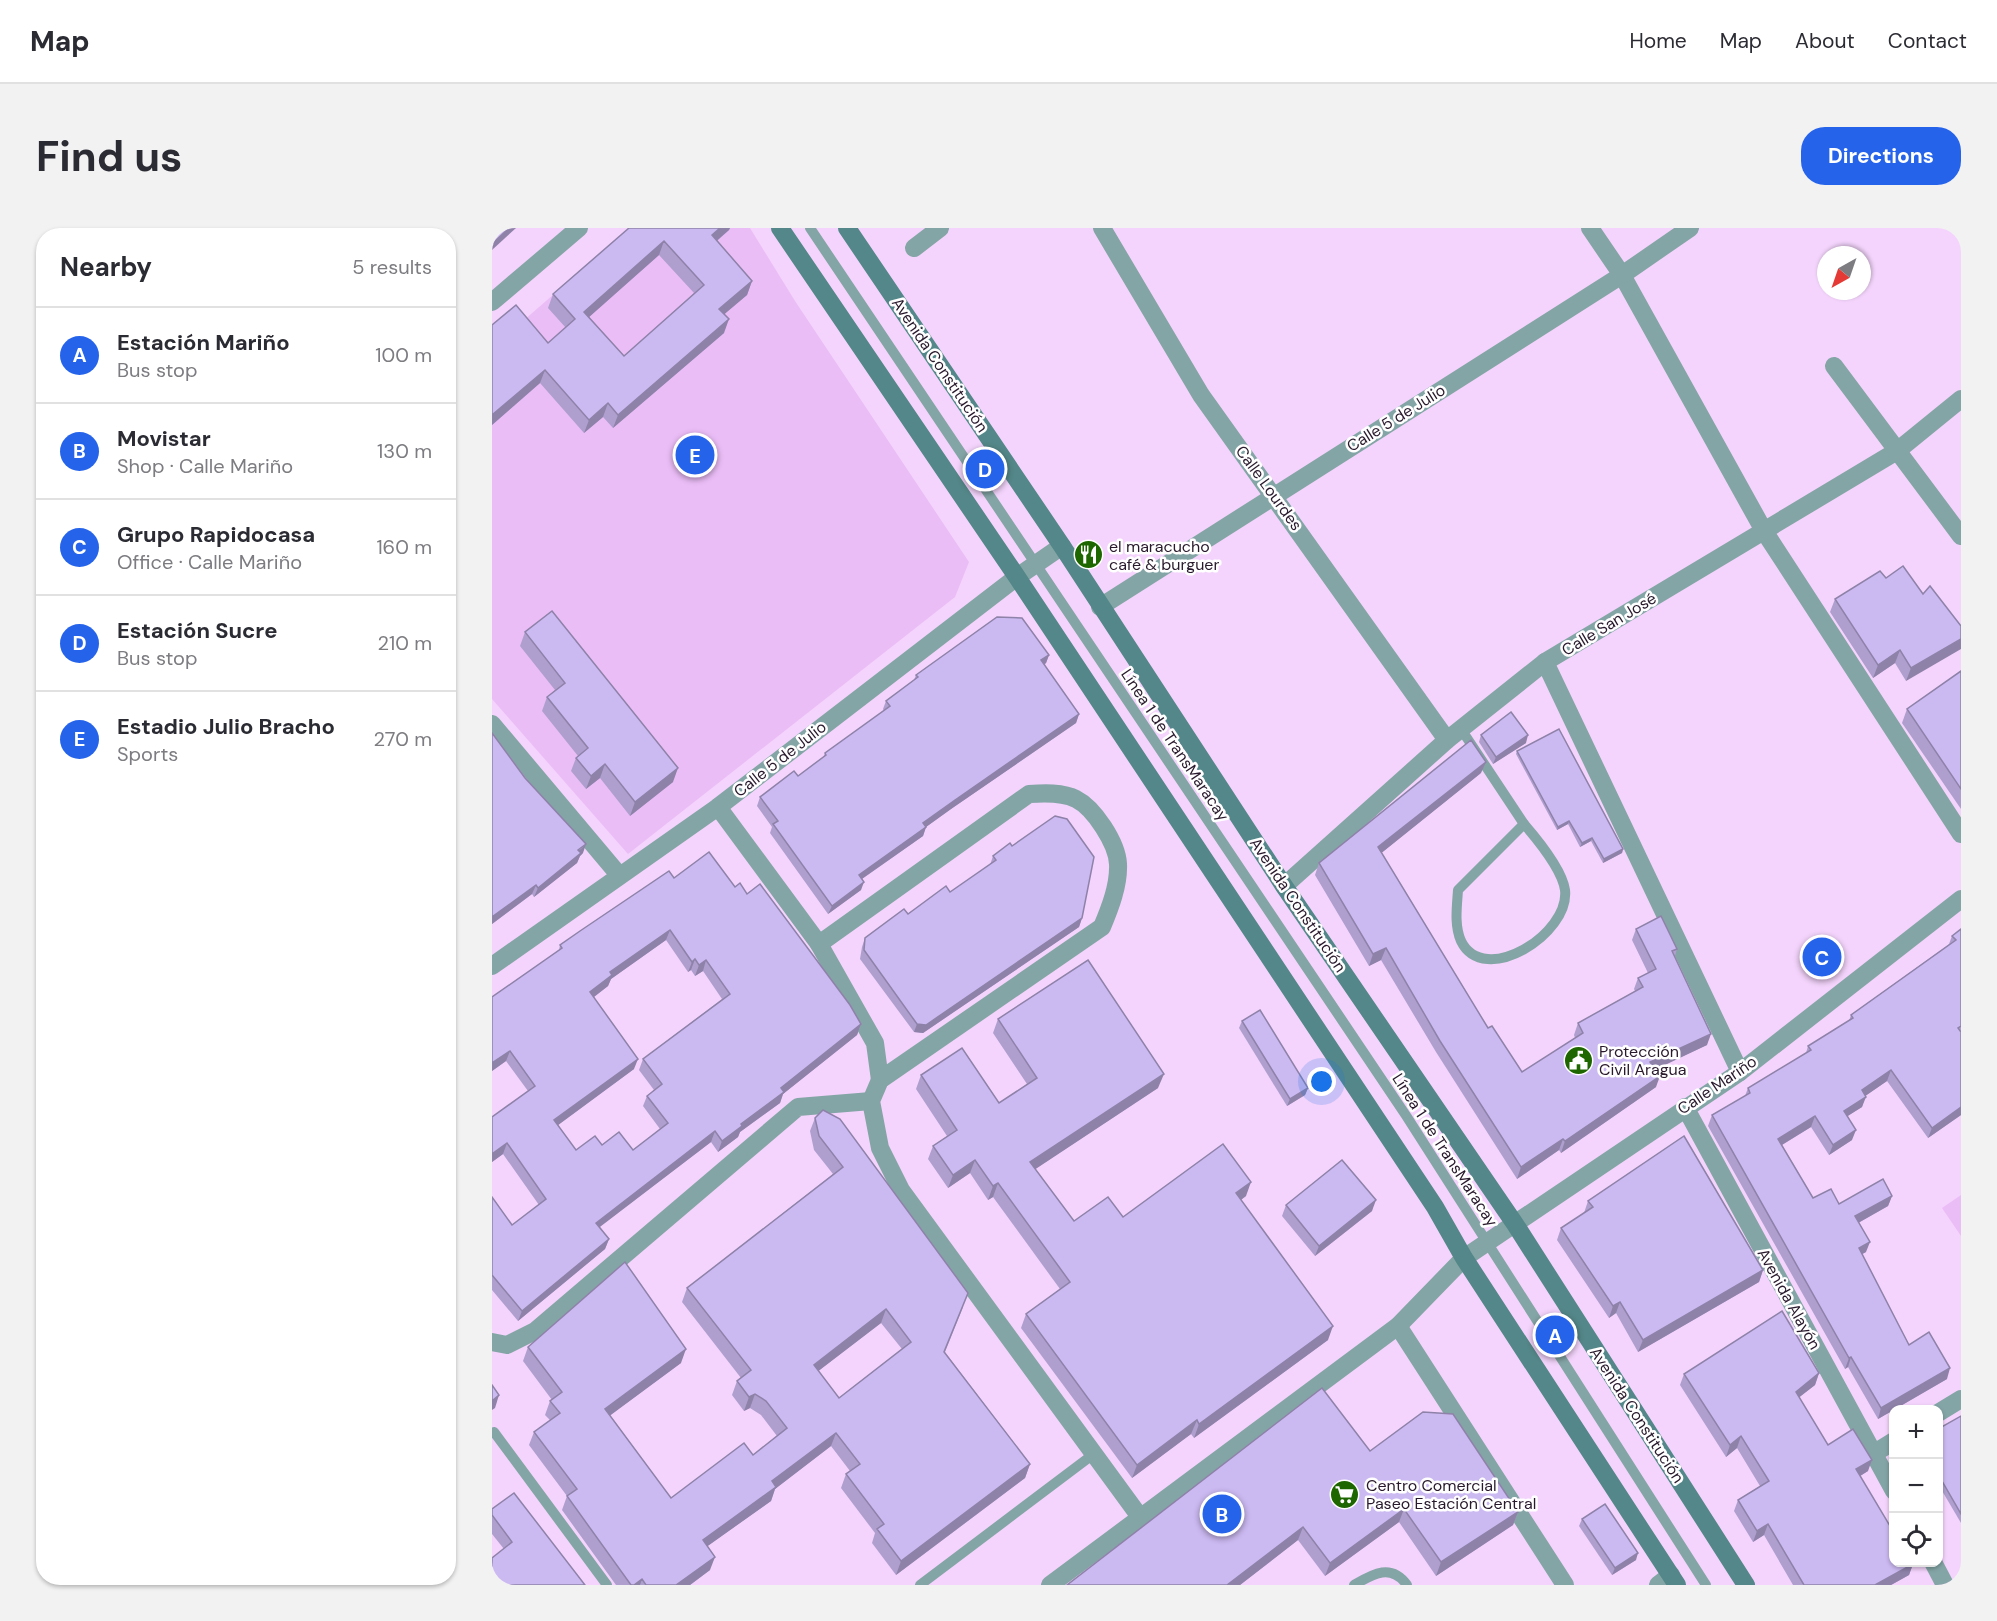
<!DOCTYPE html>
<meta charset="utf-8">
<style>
:root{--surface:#fff;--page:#f2f2f3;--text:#2b2b33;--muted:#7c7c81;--line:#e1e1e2;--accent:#2563eb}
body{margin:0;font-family:"DM Sans",sans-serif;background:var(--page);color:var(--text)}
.controls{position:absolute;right:18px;bottom:18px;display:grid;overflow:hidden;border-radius:12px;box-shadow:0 2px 4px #0004}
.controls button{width:54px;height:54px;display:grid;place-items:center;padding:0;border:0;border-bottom:2px solid var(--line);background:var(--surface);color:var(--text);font:30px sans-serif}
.compass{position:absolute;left:1325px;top:18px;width:54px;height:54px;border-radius:50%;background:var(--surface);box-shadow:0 2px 4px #0004;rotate:220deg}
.you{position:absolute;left:830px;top:854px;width:21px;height:21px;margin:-15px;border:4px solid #fff;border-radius:50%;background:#1a73e8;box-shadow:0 0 0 9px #1a73e833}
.badge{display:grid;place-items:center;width:39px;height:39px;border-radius:50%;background:var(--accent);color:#fff;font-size:20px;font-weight:700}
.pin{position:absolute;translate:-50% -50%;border:3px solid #fff;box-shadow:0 2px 6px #0006}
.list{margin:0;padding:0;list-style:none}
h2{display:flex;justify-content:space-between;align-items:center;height:78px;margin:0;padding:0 24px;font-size:26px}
h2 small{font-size:20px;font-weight:400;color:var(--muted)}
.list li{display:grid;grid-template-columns:39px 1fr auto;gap:18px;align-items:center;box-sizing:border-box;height:96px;padding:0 24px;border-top:2px solid var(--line)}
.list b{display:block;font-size:22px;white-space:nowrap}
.list p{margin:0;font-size:20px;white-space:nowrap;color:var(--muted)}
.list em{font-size:20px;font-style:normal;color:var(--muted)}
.icon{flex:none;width:33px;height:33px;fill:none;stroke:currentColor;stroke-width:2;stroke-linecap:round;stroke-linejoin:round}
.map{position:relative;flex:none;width:1469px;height:1357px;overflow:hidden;border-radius:24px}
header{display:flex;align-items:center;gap:36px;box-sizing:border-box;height:84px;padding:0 30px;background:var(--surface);border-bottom:2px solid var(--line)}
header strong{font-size:28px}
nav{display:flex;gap:33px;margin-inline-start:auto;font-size:21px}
.intro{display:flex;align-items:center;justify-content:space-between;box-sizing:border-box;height:144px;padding:0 36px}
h1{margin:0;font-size:42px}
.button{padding:15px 27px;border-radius:24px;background:var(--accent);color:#fff;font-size:21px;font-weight:700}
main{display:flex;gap:36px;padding:0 36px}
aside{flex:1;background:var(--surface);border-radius:24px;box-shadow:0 2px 4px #0004}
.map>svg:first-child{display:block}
</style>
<header>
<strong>Map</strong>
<nav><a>Home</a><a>Map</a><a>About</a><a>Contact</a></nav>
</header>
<div class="intro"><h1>Find us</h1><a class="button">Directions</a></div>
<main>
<aside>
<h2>Nearby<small>5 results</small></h2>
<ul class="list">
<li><span class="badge">A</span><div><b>Estación Mariño</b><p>Bus stop</p></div><em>100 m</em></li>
<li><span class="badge">B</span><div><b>Movistar</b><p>Shop · Calle Mariño</p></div><em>130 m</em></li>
<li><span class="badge">C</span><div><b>Grupo Rapidocasa</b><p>Office · Calle Mariño</p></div><em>160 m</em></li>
<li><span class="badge">D</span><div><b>Estación Sucre</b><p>Bus stop</p></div><em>210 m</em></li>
<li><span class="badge">E</span><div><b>Estadio Julio Bracho</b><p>Sports</p></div><em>270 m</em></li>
</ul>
</aside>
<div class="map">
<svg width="1469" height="1357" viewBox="0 0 1469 1357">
<rect width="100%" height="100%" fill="#f4d4fc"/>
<g fill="#ebbdf7">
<path d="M138 0H258L303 73 477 334 463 369 136 626 0 471V120Z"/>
<path d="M1469 967V1008L1450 980Z"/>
</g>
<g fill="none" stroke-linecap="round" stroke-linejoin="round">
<g stroke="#84a5a6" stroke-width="10">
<path d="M318 0 915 889 1214 1357"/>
<path d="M969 501 1032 596"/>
<path d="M1032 596C1045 611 1070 641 1073 662 1078 706 992 760 969 713 962 697 965 678 966 662Z"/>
<path d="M2 1204 115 1357"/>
<path d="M428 1357 603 1225"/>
<path d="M862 1357C881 1346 899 1335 915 1357"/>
</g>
<g stroke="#84a5a6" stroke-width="18">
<path d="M610 0 709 167 955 512"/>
<path d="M1098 0 1130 47 1272 303 1469 606"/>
<path d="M422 20 448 0"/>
<path d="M0 74 87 0"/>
<path d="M1342 138 1469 308"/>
<path d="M608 379 1130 47 1198 0"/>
<path d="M1053 434 1248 844"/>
<path d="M0 496 127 647"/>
<path d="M226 579 327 716 383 815 388 852"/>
<path d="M792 658 955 512 1053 434 1405 223 1469 171"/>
<path d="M327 716 537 566C551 565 571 564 584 571 602 580 625 615 626 636 627 657 618 680 610 699L388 852 379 873 388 920 409 962 648 1289"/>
<path d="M0 738 226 579 525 349 570 318"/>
<path d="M1193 879 1402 1263"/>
<path d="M906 1098 1073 1357"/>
<path d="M0 1114 15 1117 43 1103 306 879 379 873"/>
<path d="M1446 1185 1469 1171"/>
<path d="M1381 1226 1402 1213"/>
<path d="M1441 1334 1453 1357"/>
<path d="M558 1357 906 1098 972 1030 1248 844 1469 671"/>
<path d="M1166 1357 1179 1347"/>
</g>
<g stroke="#548789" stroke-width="18">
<path d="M288 0 525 349 943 979 972 1030 1185 1357"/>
<path d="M355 0 570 318 792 658 1023 996 1254 1357"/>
</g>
</g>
<g fill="#af9fcf" fill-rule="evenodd">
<path d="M137 0H238L237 2 225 13 260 53 255 67 232 86V105L121 200 111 189 92 205 48 155 0 197V97L56 115 74 100 56 80 61 66ZM167 27 202 65 132 128 97 89Z"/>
<path d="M1394 350 1431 366 1469 398 1414 453 1403 435 1381 450 1338 384 1343 371Z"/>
<path d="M33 404 181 554 138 588 108 550 94 561 79 543 84 530 86 528 50 483 55 469 63 462 28 418Z"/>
<path d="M557 427 554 435 552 437 587 486 584 495 459 581 434 599 431 608 370 651 369 662 336 686 278 605 280 599 265 578 268 569 306 548 331 530 333 525 392 483 391 481 394 473 422 452 424 447Z"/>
<path d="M1469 443V581L1410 495 1415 481Z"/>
<path d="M0 505 91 625 88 628 85 635 42 669 40 666 0 696Z"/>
<path d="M989 507 1034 515 1001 536 987 514Z"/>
<path d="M1025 523 1131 621 1130 625 1111 635 1099 613 1088 619 1076 596 1065 602 1024 526Z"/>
<path d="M989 545 889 625 996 800 1030 844 1083 810 1082 807 1086 795 1143 763 1142 761 1146 750 1156 745 1140 712 1144 701 1185 721 1183 728 1215 817 1163 841 1164 859 1069 925 1067 922 1025 951 944 824 889 732 877 738 823 647 827 635Z"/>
<path d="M520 618 590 690 587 699 431 805 422 804 368 731 370 719 373 710 416 686 458 664 498 637 501 628Z"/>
<path d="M182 650 243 659 255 666 369 796 365 807 291 866 288 875 248 904 246 909 226 924 219 914 107 999 117 1011 113 1021 26 1093 0 1062V969L20 997 47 977 11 926 0 934V889L36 863 14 833 0 843V769L67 722 68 717ZM174 712 196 744 199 742 203 748 211 743 230 771 151 831 147 842 162 862 155 868 151 878 168 901 141 922 110 917 84 922 66 897 142 841 102 769 116 758 119 751Z"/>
<path d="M1469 701V887L1436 910 1395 853 1373 868 1370 879 1355 888 1360 912 1337 927 1319 899 1290 917 1321 970 1347 976 1400 968 1396 978 1366 995 1374 1024 1370 1026 1417 1117 1455 1151 1386 1191 1356 1139 1353 1141 1216 898 1220 887 1253 868 1256 860 1314 825 1316 818 1357 793 1359 787 1457 716 1460 708Z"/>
<path d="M506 791 666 860 543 941 582 993 631 989 754 968 749 972 836 1112 702 1210 699 1206 640 1250 529 1100 534 1086 568 1061 501 969 496 972 478 945 456 960 436 931 441 918 455 908 424 861 429 847 507 875 535 856 501 805Z"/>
<path d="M750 793 816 860 813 867 795 878 747 800Z"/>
<path d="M323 890 471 1079 453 1124 538 1236 533 1250 404 1347 380 1315 383 1305 349 1260 354 1246 358 1243 339 1218 283 1261 279 1273 215 1318 218 1342 198 1357H124L70 1282 75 1268 37 1217 42 1204 58 1192 53 1187 58 1173 60 1172 31 1133 36 1119 189 1135 118 1187 179 1270 261 1227 285 1208 269 1187 258 1180 252 1183 240 1167 245 1153 249 1150 190 1074 195 1060 341 946 322 922 318 903ZM389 1095 410 1121 347 1170 326 1143Z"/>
<path d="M1096 973 1271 1042 1267 1054 1146 1124 1124 1085 1117 1090 1065 1012 1069 1000 1092 985Z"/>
<path d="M794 977 880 983 823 1028 790 988Z"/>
<path d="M1327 1145 1323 1157 1307 1169 1336 1217 1376 1243 1368 1248 1421 1336 1417 1347 1399 1357H1301L1272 1307 1261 1314 1242 1283 1246 1272 1268 1258 1245 1220 1234 1229 1188 1157 1192 1146Z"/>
<path d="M1469 1188V1295L1446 1256V1201Z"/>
<path d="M878 1223 1026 1284 1021 1297 944 1348 907 1294 833 1348 806 1312 748 1357H575Z"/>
<path d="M0 1281 93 1357 12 1321 0 1306Z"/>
<path d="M1090 1291 1144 1332 1120 1347 1087 1298Z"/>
</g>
<g fill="#8e82a9">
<path d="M17 0H24L0 22V16Z"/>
<path d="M228 0H238L237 2 215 21 220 7Z"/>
<path d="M172 13 167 27 87 98 92 84Z"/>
<path d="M260 53 255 67 222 95 227 81Z"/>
<path d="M237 91 232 105 121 200 126 187Z"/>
<path d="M53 142 48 155 0 197V187Z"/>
<path d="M116 175 111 189 92 205 97 192Z"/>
<path d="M1469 411V421L1414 453 1419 440Z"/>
<path d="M1408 422 1403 435 1381 450 1386 437Z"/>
<path d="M557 427 554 435 545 441 549 432Z"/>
<path d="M587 486 584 495 459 581 434 599 431 608 364 655 367 647 431 595 463 572Z"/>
<path d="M1036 507 1034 515 1001 536 1004 529Z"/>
<path d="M994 534 989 545 882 631 886 619Z"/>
<path d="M113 536 108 550 94 561 99 548Z"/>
<path d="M186 540 181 554 138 588 143 574Z"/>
<path d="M1077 593 1076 596 1065 602 1066 599Z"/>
<path d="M1100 610 1099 613 1088 619 1090 615Z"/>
<path d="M94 616 91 625 88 628 85 635 42 669 46 660Z"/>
<path d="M1131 621 1130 625 1111 635 1112 631Z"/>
<path d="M372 654 369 662 336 686 340 678Z"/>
<path d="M44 657 40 666 0 696V689Z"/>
<path d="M590 690 587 699 431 805 422 804 425 796Z"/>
<path d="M178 702 174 712 119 751 116 758 94 775 98 764 118 744Z"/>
<path d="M894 720 889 732 877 738 881 726Z"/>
<path d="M203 731 199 742 196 744 200 734Z"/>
<path d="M214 732 211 743 203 748 207 737Z"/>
<path d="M369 796 365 807 291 866 288 875 248 904 246 909 226 924 230 913 289 860Z"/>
<path d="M1219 806 1215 817 1154 846 1158 834Z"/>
<path d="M18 823 14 833 0 843V835Z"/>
<path d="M146 831 142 841 58 903 62 892Z"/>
<path d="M1399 842 1395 853 1366 873 1370 862Z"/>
<path d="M672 846 666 860 533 948 538 934Z"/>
<path d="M1168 848 1164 859 1069 925 1073 913Z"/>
<path d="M816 860 813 867 795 878 798 871Z"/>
<path d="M1374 869 1370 879 1348 893 1352 883Z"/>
<path d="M1469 879V887L1436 910 1440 900Z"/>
<path d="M1323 888 1319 899 1283 921 1286 911Z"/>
<path d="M1364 902 1360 912 1337 927 1341 917Z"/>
<path d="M223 903 219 914 100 1005 104 995Z"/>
<path d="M1071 911 1067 922 1025 951 1029 939Z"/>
<path d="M15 915 11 926 0 934V926Z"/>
<path d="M483 932 478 945 456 960 461 947Z"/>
<path d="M759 954 754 968 739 979 744 965Z"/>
<path d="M506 955 501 969 496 972 501 958Z"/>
<path d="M1400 968 1396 978 1359 999 1363 988Z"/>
<path d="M884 972 880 983 823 1028 827 1018Z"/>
<path d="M117 1011 113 1021 26 1093 30 1083Z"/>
<path d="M1378 1014 1374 1024 1363 1030 1367 1020Z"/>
<path d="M1271 1042 1267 1054 1146 1124 1151 1112Z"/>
<path d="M1128 1074 1124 1085 1117 1090 1121 1078Z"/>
<path d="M394 1081 389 1095 316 1151 322 1137Z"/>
<path d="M841 1098 836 1112 702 1210 707 1196Z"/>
<path d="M194 1121 189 1135 108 1195 113 1181Z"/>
<path d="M1359 1129 1356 1139 1353 1141 1357 1130Z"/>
<path d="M1458 1140 1455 1151 1386 1191 1389 1180Z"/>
<path d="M1327 1145 1323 1157 1300 1175 1304 1164Z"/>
<path d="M263 1166 258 1180 252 1183 257 1169Z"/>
<path d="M7 1167 3 1180 0 1182V1173Z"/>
<path d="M705 1192 699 1206 640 1250 645 1237Z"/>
<path d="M344 1205 339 1218 283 1261 279 1273 206 1325 211 1312 280 1253Z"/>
<path d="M1249 1208 1245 1220 1234 1229 1238 1217Z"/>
<path d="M1380 1232 1376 1243 1360 1253 1364 1241Z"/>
<path d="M538 1236 533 1250 404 1347 409 1333Z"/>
<path d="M912 1281 907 1294 833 1348 838 1335Z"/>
<path d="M1026 1284 1021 1297 944 1348 949 1334Z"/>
<path d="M1276 1296 1272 1307 1261 1314 1265 1303Z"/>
<path d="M811 1299 806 1312 748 1357H735Z"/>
<path d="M1146 1325 1144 1332 1120 1347 1123 1340Z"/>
<path d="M223 1329 218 1342 198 1357H184Z"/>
<path d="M1421 1336 1417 1347 1399 1357H1383Z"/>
<path d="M150 1351 148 1357H142Z"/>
</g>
<g fill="#cbb9f1" stroke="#8e82a9" stroke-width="1.5" fill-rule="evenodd">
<path d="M0 0H17L0 16Z"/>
<path d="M137 0H228L220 7 260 53 227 81 237 91 126 187 116 175 97 192 53 142 0 187V97L24 77 56 115 83 91 61 66ZM172 13 212 57 132 128 92 84Z"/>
<path d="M1411 338 1431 366 1438 358 1469 398V411L1419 440 1408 422 1386 437 1343 371 1388 343 1394 350Z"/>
<path d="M60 383 186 540 143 574 113 536 99 548 84 530 96 520 55 469 73 455 33 404Z"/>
<path d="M505 389 530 390 557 427 549 432 587 486 463 572 431 595 434 599 367 647 372 654 340 678 281 596 286 593 268 569 302 543 306 548 334 527 333 525 398 478 394 473 426 449 424 447Z"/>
<path d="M1469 443V561L1415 481Z"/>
<path d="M1019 484 1036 507 1004 529 989 507Z"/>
<path d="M1067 501 1131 621 1112 631 1100 610 1090 615 1077 593 1066 599 1025 523Z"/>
<path d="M0 505 33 550 94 616 86 622 89 625 46 660 44 657 0 689Z"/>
<path d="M979 512 994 534 886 619 996 800 1000 798 1030 844 1091 805 1086 795 1151 759 1146 750 1164 741 1144 701 1169 688 1185 721 1180 723 1219 806 1158 834 1168 848 1073 913 1071 911 1029 939 948 813 894 720 881 726 827 635Z"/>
<path d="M563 588 575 591 602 629 590 690 434 797 425 796 372 722 373 710 412 681 416 686 454 658 458 664 504 632 501 628 518 615 520 618Z"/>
<path d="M217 624 243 659 248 655 255 666 268 656 358 777 369 796 289 860 292 864 249 896 250 898 230 913 223 903 104 995 117 1011 30 1083 0 1047V969L20 997 54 971 15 915 0 926V889L43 858 18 823 0 835V769L70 720 68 717 88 703 177 643 182 650ZM178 702 200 734 203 731 207 737 214 732 238 766 151 831 170 856 155 868 176 895 141 922 127 904 110 917 103 908 84 922 62 892 146 831 98 764 120 747 118 744Z"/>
<path d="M1469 701V798L1466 800 1469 804V879L1440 900 1399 842 1370 862 1374 869 1352 883 1364 902 1341 917 1323 888 1286 911 1321 970 1339 961 1347 976 1391 951 1400 968 1363 988 1378 1014 1367 1020 1417 1117 1437 1104 1458 1140 1389 1180 1359 1129 1357 1130 1220 887 1258 865 1256 860 1319 822 1316 818 1361 790 1359 787 1464 712 1460 708Z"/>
<path d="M596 732 672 846 538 934 582 993 616 969 631 989 731 916 759 954 744 965 841 1098 707 1196 705 1192 645 1237 534 1086 578 1054 506 955 501 958 483 932 461 947 441 918 465 902 429 847 470 820 507 875 545 850 506 791Z"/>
<path d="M768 782 816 860 798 871 750 793Z"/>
<path d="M331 882 348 891 476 1065 452 1124 538 1236 409 1333 385 1301 392 1296 354 1246 368 1236 344 1205 280 1253 284 1259 211 1312 223 1329 184 1357H154L150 1351 142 1357H139L75 1268 85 1261 42 1204 68 1185 58 1173 70 1164 36 1119 133 1034 194 1121 113 1181 179 1270 252 1215 261 1227 295 1200 274 1173 263 1166 257 1169 245 1153 259 1142 195 1060 351 939 327 908 323 890ZM394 1081 419 1114 347 1170 322 1137Z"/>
<path d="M1192 908 1271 1042 1151 1112 1128 1074 1121 1078 1069 1000 1101 979 1096 973Z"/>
<path d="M850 932 884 972 827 1018 794 977Z"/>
<path d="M1290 1083 1327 1145 1304 1164 1336 1217 1361 1201 1380 1232 1364 1241 1401 1303V1335H1420L1421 1336 1383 1357H1312L1276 1296 1265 1303 1246 1272 1277 1253 1249 1208 1238 1217 1192 1146Z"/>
<path d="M0 1157 7 1167 0 1173Z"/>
<path d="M830 1160 878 1223 931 1184 961 1186 1026 1284 949 1334 912 1281 838 1335 811 1299 735 1357H575Z"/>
<path d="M1469 1188V1286L1446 1246V1201Z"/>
<path d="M22 1265 93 1357H0V1330L20 1314 0 1287V1281Z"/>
<path d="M1113 1276 1146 1325 1123 1340 1090 1291Z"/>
</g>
<defs>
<symbol id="restaurant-disc" viewBox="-11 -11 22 22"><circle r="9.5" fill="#1e6700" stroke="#fff"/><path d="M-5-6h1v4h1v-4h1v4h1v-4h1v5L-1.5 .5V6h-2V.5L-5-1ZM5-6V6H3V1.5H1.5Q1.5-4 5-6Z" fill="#fff"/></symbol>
<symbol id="civic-disc" viewBox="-11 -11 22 22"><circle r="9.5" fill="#1e6700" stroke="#fff"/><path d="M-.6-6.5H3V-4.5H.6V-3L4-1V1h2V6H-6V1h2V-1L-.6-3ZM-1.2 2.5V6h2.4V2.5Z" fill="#fff"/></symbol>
<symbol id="supermarket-disc" viewBox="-11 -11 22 22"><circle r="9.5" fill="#1e6700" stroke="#fff"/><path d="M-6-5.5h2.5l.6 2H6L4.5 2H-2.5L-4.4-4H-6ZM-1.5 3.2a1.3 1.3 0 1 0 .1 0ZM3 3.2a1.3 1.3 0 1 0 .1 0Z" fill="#fff"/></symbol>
</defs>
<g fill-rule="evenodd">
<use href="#restaurant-disc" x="580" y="310" width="33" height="33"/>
<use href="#civic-disc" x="1070" y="816" width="33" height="33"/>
<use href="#supermarket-disc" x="836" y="1250" width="33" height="33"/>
</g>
<g text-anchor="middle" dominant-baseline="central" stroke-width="5" stroke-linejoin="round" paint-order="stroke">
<g font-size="16" fill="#28192c" stroke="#fff">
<text transform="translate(448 137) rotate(56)">Avenida Constitución</text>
<text transform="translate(904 190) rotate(-32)">Calle 5 de Julio</text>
<text transform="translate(777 260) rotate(54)">Calle Lourdes</text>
<text transform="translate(1117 396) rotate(-31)">Calle San José</text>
<text transform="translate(683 517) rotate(56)">Línea 1 de TransMaracay</text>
<text transform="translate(288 531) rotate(-38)">Calle 5 de Julio</text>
<text transform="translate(806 677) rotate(56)">Avenida Constitución</text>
<text transform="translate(1225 857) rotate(-34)">Calle Mariño</text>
<text transform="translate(953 922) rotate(57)">Línea 1 de TransMaracay</text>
<text transform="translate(1297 1071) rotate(61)">Avenida Alayón</text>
<text transform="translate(1145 1187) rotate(57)">Avenida Constitución</text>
</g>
<g font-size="16" fill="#28192c" stroke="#fff" text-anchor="start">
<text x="617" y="318">el maracucho<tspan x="617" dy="18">café &amp; burguer</tspan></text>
<text x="1107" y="823">Protección<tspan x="1107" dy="18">Civil Aragua</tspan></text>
<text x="874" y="1257">Centro Comercial<tspan x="874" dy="18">Paseo Estación Central</tspan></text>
</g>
</g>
</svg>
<div class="controls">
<button>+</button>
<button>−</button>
<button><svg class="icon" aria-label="locate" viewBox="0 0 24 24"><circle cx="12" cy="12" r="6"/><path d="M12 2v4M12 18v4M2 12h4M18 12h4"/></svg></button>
</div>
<svg class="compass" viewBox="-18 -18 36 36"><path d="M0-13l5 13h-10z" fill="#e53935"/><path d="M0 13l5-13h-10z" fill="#7c7c81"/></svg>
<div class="you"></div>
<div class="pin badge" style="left:1063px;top:1107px">A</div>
<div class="pin badge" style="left:730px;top:1286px">B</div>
<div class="pin badge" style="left:1330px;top:729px">C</div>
<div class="pin badge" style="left:493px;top:241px">D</div>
<div class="pin badge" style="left:203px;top:227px">E</div>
</div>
</main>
